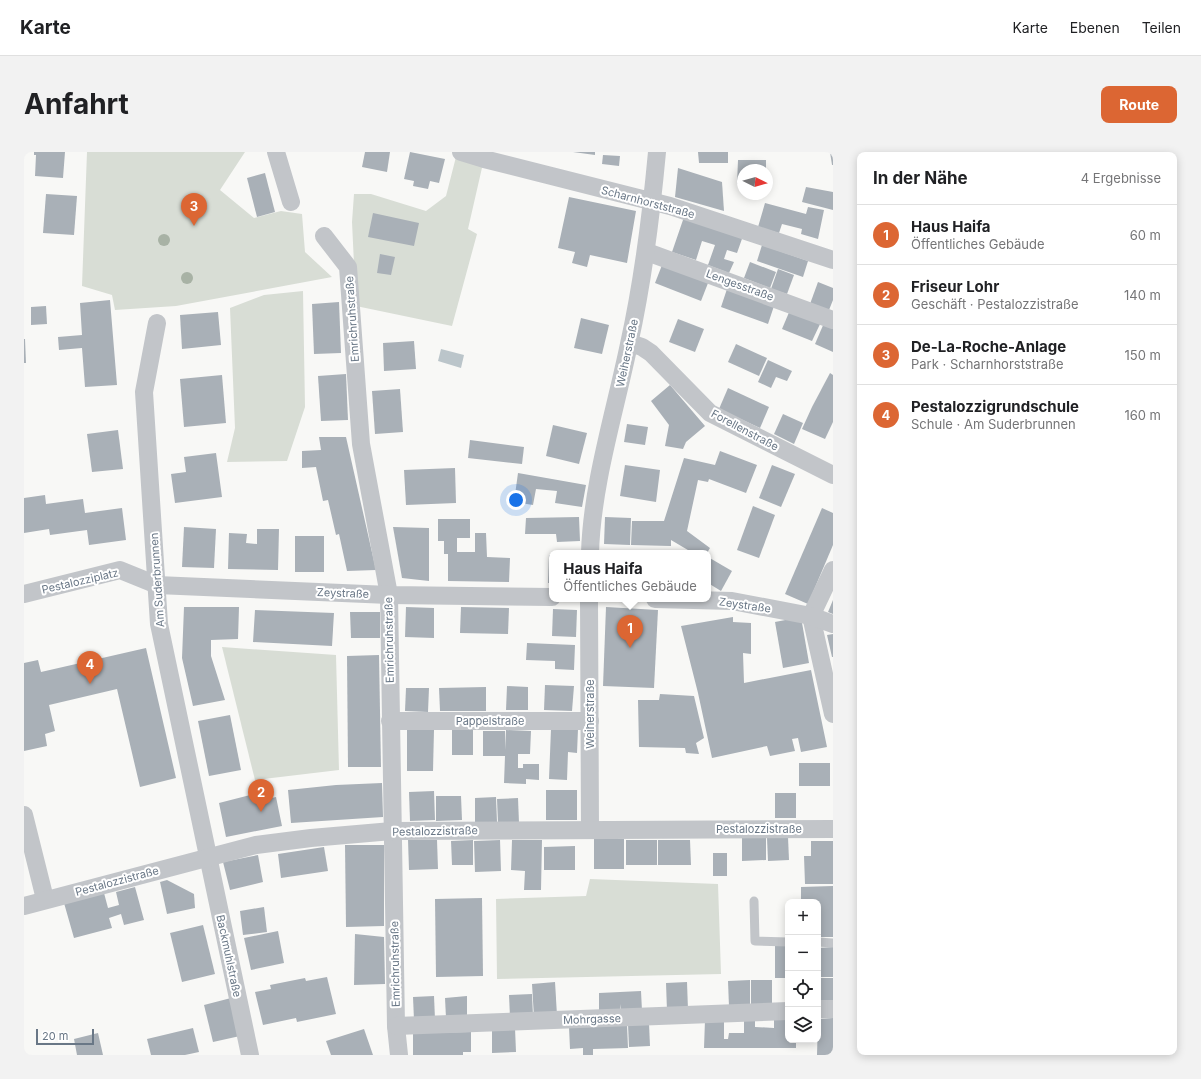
<!DOCTYPE html>
<html lang="de">
<meta charset="utf-8">
<style>
:root{--surface:#fff;--page:#f2f2f2;--text:#202124;--muted:#757577;--line:#e0e0e0;--accent:#dc6633}
body{margin:0;font-family:Inter,sans-serif;background:var(--page);color:var(--text)}
.controls{position:absolute;right:12px;bottom:12px;display:grid;overflow:hidden;border-radius:8px;box-shadow:0 2px 10px #0003}
.controls button{width:36px;height:36px;display:grid;place-items:center;padding:0;border:0;border-bottom:1px solid var(--line);background:var(--surface);color:var(--text);font:20px sans-serif}
.compass{position:absolute;left:713px;top:12px;width:36px;height:36px;border-radius:50%;background:var(--surface);box-shadow:0 2px 10px #0003;rotate:95deg}
.scale{position:absolute;left:12px;bottom:10px;width:58px;box-sizing:border-box;padding-left:4px;border:2px solid #697786;border-top:0;font-size:11px;line-height:14px;white-space:nowrap;color:#697786;-webkit-text-stroke:3px #fff;paint-order:stroke}
.you{position:absolute;left:492px;top:348px;width:14px;height:14px;margin:-10px;border:3px solid #fff;border-radius:50%;background:#1a73e8;box-shadow:0 0 0 6px #1a73e833}
.badge{display:grid;place-items:center;width:26px;height:26px;border-radius:50%;background:var(--accent);color:#fff;font-size:13px;font-weight:700}
.pin{position:absolute;translate:-50% -33px;filter:drop-shadow(0 1px 2px #0008)}
.pin::after{content:'';position:absolute;top:21px;width:14px;height:12px;background:inherit;clip-path:polygon(0 0,100% 0,50% 100%)}
.popup{position:absolute;left:525px;top:398px;width:162px;height:52px;box-sizing:border-box;display:grid;place-content:center;border-radius:8px;background:var(--surface);filter:drop-shadow(0 1px 3px #0005);font-size:13px;white-space:nowrap;color:var(--muted)}
.popup b{font-size:15px;color:var(--text)}
.popup::after{content:'';position:absolute;left:50%;top:100%;margin-left:-8px;border:8px solid transparent;border-top-color:var(--surface)}
.list{margin:0;padding:0;list-style:none}
h2{display:flex;justify-content:space-between;align-items:center;height:52px;margin:0;padding:0 16px;font-size:17px}
h2 small{font-size:13px;font-weight:400;color:var(--muted)}
.list li{display:grid;grid-template-columns:26px 1fr auto;gap:12px;align-items:center;box-sizing:border-box;height:60px;padding:0 16px;border-top:1px solid var(--line)}
.list b{display:block;font-size:15px;white-space:nowrap}
.list p{margin:0;font-size:13px;white-space:nowrap;color:var(--muted)}
.list em{font-size:13px;font-style:normal;color:var(--muted)}
.icon{flex:none;width:22px;height:22px;fill:none;stroke:currentColor;stroke-width:2;stroke-linecap:round;stroke-linejoin:round}
.map{position:relative;flex:none;width:809px;height:903px;overflow:hidden;border-radius:8px}
header{display:flex;align-items:center;gap:24px;box-sizing:border-box;height:56px;padding:0 20px;background:var(--surface);border-bottom:1px solid var(--line)}
header strong{font-size:19px}
nav{display:flex;gap:22px;margin-inline-start:auto;font-size:14px}
.intro{display:flex;align-items:center;justify-content:space-between;box-sizing:border-box;height:96px;padding:0 24px}
h1{margin:0;font-size:28px}
.button{padding:10px 18px;border-radius:8px;background:var(--accent);color:#fff;font-size:14px;font-weight:700}
main{display:flex;gap:24px;padding:0 24px}
aside{flex:1;background:var(--surface);border-radius:8px;box-shadow:0 2px 10px #0003}
.map>svg:first-child{display:block}
</style>
<header>
<strong>Karte</strong>
<nav><a>Karte</a><a>Ebenen</a><a>Teilen</a></nav>
</header>
<div class="intro"><h1>Anfahrt</h1><a class="button">Route</a></div>
<main>
<div class="map">
<svg width="809" height="903" viewBox="0 0 809 903">
<rect width="100%" height="100%" fill="#f8f8f6"/>
<g fill="#d8ddd5">
<path d="M63 0H221L196 38 230 66 257 59 278 62 281 100 308 125 152 154 91 158 88 143 58 134Z"/>
<path d="M433 1 460 7 444 77 453 82 428 174 332 154 328 70 330 42H347L402 59 422 44Z"/>
<path d="M279 139 281 255 263 309 203 310 211 276 206 156 240 143Z"/>
<path d="M198 495 312 503 315 618 231 628Z"/>
<path d="M566 727 694 732 697 822 473 827 472 747 562 744Z"/>
</g>
<path fill="#bbc5ca" d="M417 197 440 203 437 216 414 209Z"/>
<g fill="#a9b0b7">
<path d="M10 0H41L39 26 11 24 12 3H10Z"/>
<path d="M341 0H366L363 20 338 15Z"/>
<path d="M386 0 421 7 415 31 406 29 404 37 389 34 390 29 380 27Z"/>
<path d="M549 0H571V3Z"/>
<path d="M674 0H704V11H675Z"/>
<path d="M806 0H809V13H808Z"/>
<path d="M579 3 596 4 595 14 578 12Z"/>
<path d="M714 8H742V18H719V32H713Z"/>
<path d="M654 16 698 30 700 59 651 45Z"/>
<path d="M241 21 251 60 233 65 223 26Z"/>
<path d="M782 35 809 40V58L778 50Z"/>
<path d="M22 42 53 44 50 83 19 81Z"/>
<path d="M545 45 612 59 603 111 566 103 563 115 548 111 551 100 534 96Z"/>
<path d="M741 51 782 62 784 55 800 58 794 87 777 82 778 77 758 72 755 81 734 75Z"/>
<path d="M349 61 395 71 390 94 344 85Z"/>
<path d="M660 65 719 84 713 101 703 98 700 107 710 110 705 121 684 113 691 93 678 89 672 108 648 100Z"/>
<path d="M738 93 784 109 779 125 733 109Z"/>
<path d="M356 102 371 105 367 123 353 121Z"/>
<path d="M640 108 686 126 677 149 631 131Z"/>
<path d="M726 110 752 120 746 136 720 126Z"/>
<path d="M754 117 770 123 763 142 747 137Z"/>
<path d="M794 130 809 136V148L805 158 786 152Z"/>
<path d="M704 134 751 151 744 172 697 155Z"/>
<path d="M86 148 93 233 61 235 58 196 35 198 34 185 58 183 56 151Z"/>
<path d="M315 150 317 201 290 202 288 152Z"/>
<path d="M22 154 23 172 7 173V155Z"/>
<path d="M766 158 797 170 788 189 758 177Z"/>
<path d="M194 160 197 193 158 197 156 163Z"/>
<path d="M557 166 585 173 578 202 550 196Z"/>
<path d="M654 167 680 177 671 200 645 190Z"/>
<path d="M800 171 809 175V200L791 192Z"/>
<path d="M0 187H1L2 211H0Z"/>
<path d="M390 189 392 217 360 219 359 191Z"/>
<path d="M712 192 743 206 735 224 704 210Z"/>
<path d="M744 208 768 219 763 229 752 225 747 236 734 230Z"/>
<path d="M806 221 809 223V270L801 287 778 277 788 255Z"/>
<path d="M322 222 324 268 297 269 294 224Z"/>
<path d="M198 223 202 271 160 275 156 227Z"/>
<path d="M646 233 681 274 662 290 659 297 641 294 645 273 627 249Z"/>
<path d="M704 236 745 255 736 276 695 257Z"/>
<path d="M376 237 379 280 351 282 348 239Z"/>
<path d="M759 262 779 271 770 292 750 282Z"/>
<path d="M603 272 624 275 621 293 600 290Z"/>
<path d="M529 273 563 281 555 312 522 304Z"/>
<path d="M94 278 99 317 68 320 63 282Z"/>
<path d="M295 285H322L352 418 323 419 315 382 312 383 304 348 299 349 292 315 278 316V299L297 298Z"/>
<path d="M446 288 500 295 498 312 444 306Z"/>
<path d="M696 299 733 313 722 341 685 327 684 330 674 328 663 379 686 396 683 401H669L647 388V394L607 393 608 369H640L660 306 691 313Z"/>
<path d="M192 301 198 345 151 351 147 322 162 320 160 305Z"/>
<path d="M601 313 636 318 632 350 596 344Z"/>
<path d="M748 313 771 322 757 355 735 346Z"/>
<path d="M431 316 432 351 382 353 380 318Z"/>
<path d="M494 321 562 333 558 355 531 351 533 339 512 337 509 353 490 350Z"/>
<path d="M21 343 22 352 59 347 61 361 98 356 102 388 65 393 63 378 26 383 25 377 0 381V346Z"/>
<path d="M729 354 751 363 735 406 713 398Z"/>
<path d="M798 356 809 361V393L784 452 761 442Z"/>
<path d="M555 365 556 389 533 390 532 382H501L502 366Z"/>
<path d="M581 365 607 366 606 393 580 392Z"/>
<path d="M414 367H446V386H433V400H451V381H462L463 405 486 406 485 430 424 429V402H420V389H414Z"/>
<path d="M160 375 192 377 190 416 158 415Z"/>
<path d="M369 375 405 376V429L378 426Z"/>
<path d="M233 377H255L254 418 204 417 205 381 223 382 222 391 233 392Z"/>
<rect x="271" y="384" width="29" height="36"/>
<path d="M525 403H528V431H524Z"/>
<path d="M684 405 708 419 697 439 684 431Z"/>
<path d="M809 448V462L804 460Z"/>
<path d="M160 455H215L214 487 187 488V504L201 548 169 554 158 506Z"/>
<path d="M382 455 410 456V486L381 485Z"/>
<path d="M437 455 485 456 484 482 436 481Z"/>
<path d="M582 455 634 458 630 536 579 534Z"/>
<path d="M529 457 553 458 552 485 528 484Z"/>
<path d="M231 458 310 461 308 494 229 490Z"/>
<path d="M326 460H356V486H327Z"/>
<path d="M709 465V470L727 471V502L719 501 720 531 787 518 803 595 777 600 774 586 768 587 771 599 746 604 743 594 688 606 674 541 657 474Z"/>
<path d="M777 465 785 511 759 516 751 470Z"/>
<path d="M809 482V505H808L803 483Z"/>
<path d="M503 491 551 493 550 518 531 517V509L502 508Z"/>
<path d="M122 496 152 626 116 635 93 537 25 553 31 579 21 582 23 594 0 599V511L14 508 17 520Z"/>
<path d="M355 503 357 615H324L323 504Z"/>
<path d="M521 533 550 534 548 559 520 558Z"/>
<path d="M483 534 504 535V558H482Z"/>
<path d="M462 535V559H416L415 536Z"/>
<path d="M382 536H405L404 560 381 559Z"/>
<path d="M636 542 670 544 680 586 672 591 675 602 662 601 661 596 615 595 614 548H635Z"/>
<path d="M206 563 217 618 185 624 174 569Z"/>
<path d="M527 577H554L553 601 544 600 543 628 525 627Z"/>
<path d="M383 578H410L409 619H383Z"/>
<rect x="428" y="578" width="21" height="25"/>
<path d="M482 578 507 579 506 602H494V616H499V612H515V628L502 627V632L480 631 481 604H459V579H481V598Z"/>
<rect x="775" y="611" width="31" height="23"/>
<path d="M358 631 359 665 267 671 264 638 312 633Z"/>
<rect x="522" y="638" width="31" height="30"/>
<path d="M410 639 411 668 386 669 385 640Z"/>
<path d="M234 641 235 649 252 645 258 674 202 685 195 651Z"/>
<rect x="751" y="641" width="21" height="25"/>
<path d="M412 644H437L438 668 412 669Z"/>
<path d="M472 645 473 670 451 671V646Z"/>
<path d="M494 646 495 671H474L473 647Z"/>
<path d="M764 685 765 708 744 709 743 686Z"/>
<path d="M718 686H742V708L718 709Z"/>
<rect x="570" y="687" width="30" height="30"/>
<path d="M384 688H413L414 717 385 718Z"/>
<path d="M449 688V713H428L427 689Z"/>
<path d="M476 688 477 719 451 720 450 689Z"/>
<path d="M488 688H518L517 738H500L501 719 487 718Z"/>
<rect x="602" y="688" width="31" height="25"/>
<path d="M634 688H666L667 713H634Z"/>
<path d="M787 689H809V732H781L780 704H787Z"/>
<path d="M321 693H360V774L322 775Z"/>
<path d="M551 694V718H520V695Z"/>
<path d="M300 695 304 719 257 726 254 702Z"/>
<rect x="689" y="701" width="14" height="23"/>
<path d="M234 703 239 730 206 738 199 710Z"/>
<path d="M143 728 170 742 171 756 143 762 136 730Z"/>
<path d="M809 734V785H794V750H777V735Z"/>
<path d="M111 735 120 768 100 773 97 762 85 766 88 776 50 786 40 751 80 741 84 756 95 753 92 740Z"/>
<path d="M458 746 459 824 412 825 411 747Z"/>
<path d="M240 755 243 780 219 783 216 759Z"/>
<path d="M179 773 191 822 158 830 146 781Z"/>
<path d="M254 779 260 811 227 818 220 786Z"/>
<path d="M331 782 360 785 361 832 330 833Z"/>
<rect x="751" y="794" width="13" height="32"/>
<path d="M809 795V825H794V796Z"/>
<path d="M303 825 312 862 273 870 272 866 239 873 231 840 247 837 246 833 281 826 282 829Z"/>
<rect x="794" y="826" width="15" height="26"/>
<path d="M726 828V854L705 855 704 829Z"/>
<rect x="727" y="828" width="21" height="26"/>
<path d="M531 830 533 863 510 865 508 832Z"/>
<path d="M663 830 664 858 643 859 642 831Z"/>
<path d="M617 839 618 859 597 860 596 852V860L575 861V841Z"/>
<path d="M508 842 509 864 486 865 485 843Z"/>
<path d="M410 844 411 867 390 868 389 845Z"/>
<path d="M443 844V865L422 866 421 846Z"/>
<path d="M207 846 216 884 189 890 180 853Z"/>
<path d="M809 866V903H793L794 867Z"/>
<path d="M750 867H764V888H772V896H680L681 868H700V887H704L705 881H720V868H731V875L750 876Z"/>
<path d="M625 871 626 894 605 895 604 872Z"/>
<path d="M603 873 604 896 569 897V903H559V896L546 897 545 875Z"/>
<path d="M169 876 175 900 161 903H127L123 887Z"/>
<path d="M468 876H491L492 900 468 901Z"/>
<path d="M340 877 349 903H307L302 889Z"/>
<path d="M447 880V900H439V903H389V881Z"/>
<path d="M74 881 79 903H53L50 887Z"/>
</g>
<g fill="none" stroke-linecap="round" stroke-linejoin="round">
<g stroke="#c2c5c9" stroke-width="9">
<path d="M730 749 731 789 764 790"/>
<path d="M794 790 809 791"/>
</g>
<g stroke="#c2c5c9" stroke-width="18">
<path d="M252 0 267 50"/>
<path d="M437 0 460 7 646 54 809 108"/>
<path d="M300 84 324 115 337 292 365 443 372 874 375 903"/>
<path d="M623 100 809 168"/>
<path d="M133 171 120 240 135 472 226 903"/>
<path d="M606 191 618 195 627 201 686 261 809 323"/>
<path d="M566 401C568 332 591 260 605 192 619 129 627 65 633 0"/>
<path d="M809 418 787 464 809 562"/>
<path d="M0 442 96 418 133 433 365 443 528 445"/>
<path d="M565 447 566 677"/>
<path d="M631 447 708 449 787 464 809 472"/>
<path d="M366 569H566"/>
<path d="M0 663 21 747"/>
<path d="M0 754 232 693 287 686 368 679 809 677"/>
<path d="M794 857H809"/>
<path d="M372 874 764 859"/>
</g>
</g>
<g fill="#a8b2a5">
<circle cx="140" cy="88" r="6"/>
<circle cx="163" cy="126" r="6"/>
</g>
<g text-anchor="middle" dominant-baseline="central" stroke-width="4" stroke-linejoin="round" paint-order="stroke">
<g font-size="11" fill="#697786" stroke="#fff">
<text transform="translate(624 50) rotate(15)">Scharnhorststraße</text>
<text transform="translate(716 133) rotate(20)">Lengesstraße</text>
<text transform="translate(328 167) rotate(-94)">Emrichruhstraße</text>
<text transform="translate(603 201) rotate(-78)">Weiherstraße</text>
<text transform="translate(721 278) rotate(28)">Forellenstraße</text>
<text transform="translate(133 428) rotate(-94)">Am Suderbrunnen</text>
<text transform="translate(56 429) rotate(-13)">Pestalozziplatz</text>
<text transform="translate(319 441) rotate(2)">Zeystraße</text>
<text transform="translate(721 453) rotate(8)">Zeystraße</text>
<text transform="translate(365 488) rotate(-91)">Emrichruhstraße</text>
<text transform="translate(566 562) rotate(-90)">Weiherstraße</text>
<text x="466" y="569">Pappelstraße</text>
<text x="735" y="677">Pestalozzistraße</text>
<text transform="translate(411 679) rotate(-1)">Pestalozzistraße</text>
<text transform="translate(93 729) rotate(-15)">Pestalozzistraße</text>
<text transform="translate(205 804) rotate(78)">Backmuhlstraße</text>
<text transform="translate(371 812) rotate(-91)">Emrichruhstraße</text>
<text transform="translate(568 867) rotate(-2)">Mohrgasse</text>
</g>
</g>
</svg>
<div class="controls">
<button>+</button>
<button>−</button>
<button><svg class="icon" aria-label="locate" viewBox="0 0 24 24"><circle cx="12" cy="12" r="6"/><path d="M12 2v4M12 18v4M2 12h4M18 12h4"/></svg></button>
<button><svg class="icon" aria-label="layers" viewBox="0 0 24 24"><path d="M12 4l9 5-9 5-9-5zM3 14l9 5 9-5"/></svg></button>
</div>
<svg class="compass" viewBox="-18 -18 36 36"><path d="M0-13l5 13h-10z" fill="#e53935"/><path d="M0 13l5-13h-10z" fill="#757577"/></svg>
<div class="scale">20 m</div>
<div class="you"></div>
<div class="pin badge" style="left:606px;top:496px">1</div>
<div class="popup"><b>Haus Haifa</b>Öffentliches Gebäude</div>
<div class="pin badge" style="left:237px;top:660px">2</div>
<div class="pin badge" style="left:170px;top:74px">3</div>
<div class="pin badge" style="left:66px;top:532px">4</div>
</div>
<aside>
<h2>In der Nähe<small>4 Ergebnisse</small></h2>
<ul class="list">
<li><span class="badge">1</span><div><b>Haus Haifa</b><p>Öffentliches Gebäude</p></div><em>60 m</em></li>
<li><span class="badge">2</span><div><b>Friseur Lohr</b><p>Geschäft · Pestalozzistraße</p></div><em>140 m</em></li>
<li><span class="badge">3</span><div><b>De-La-Roche-Anlage</b><p>Park · Scharnhorststraße</p></div><em>150 m</em></li>
<li><span class="badge">4</span><div><b>Pestalozzigrundschule</b><p>Schule · Am Suderbrunnen</p></div><em>160 m</em></li>
</ul>
</aside>
</main>
